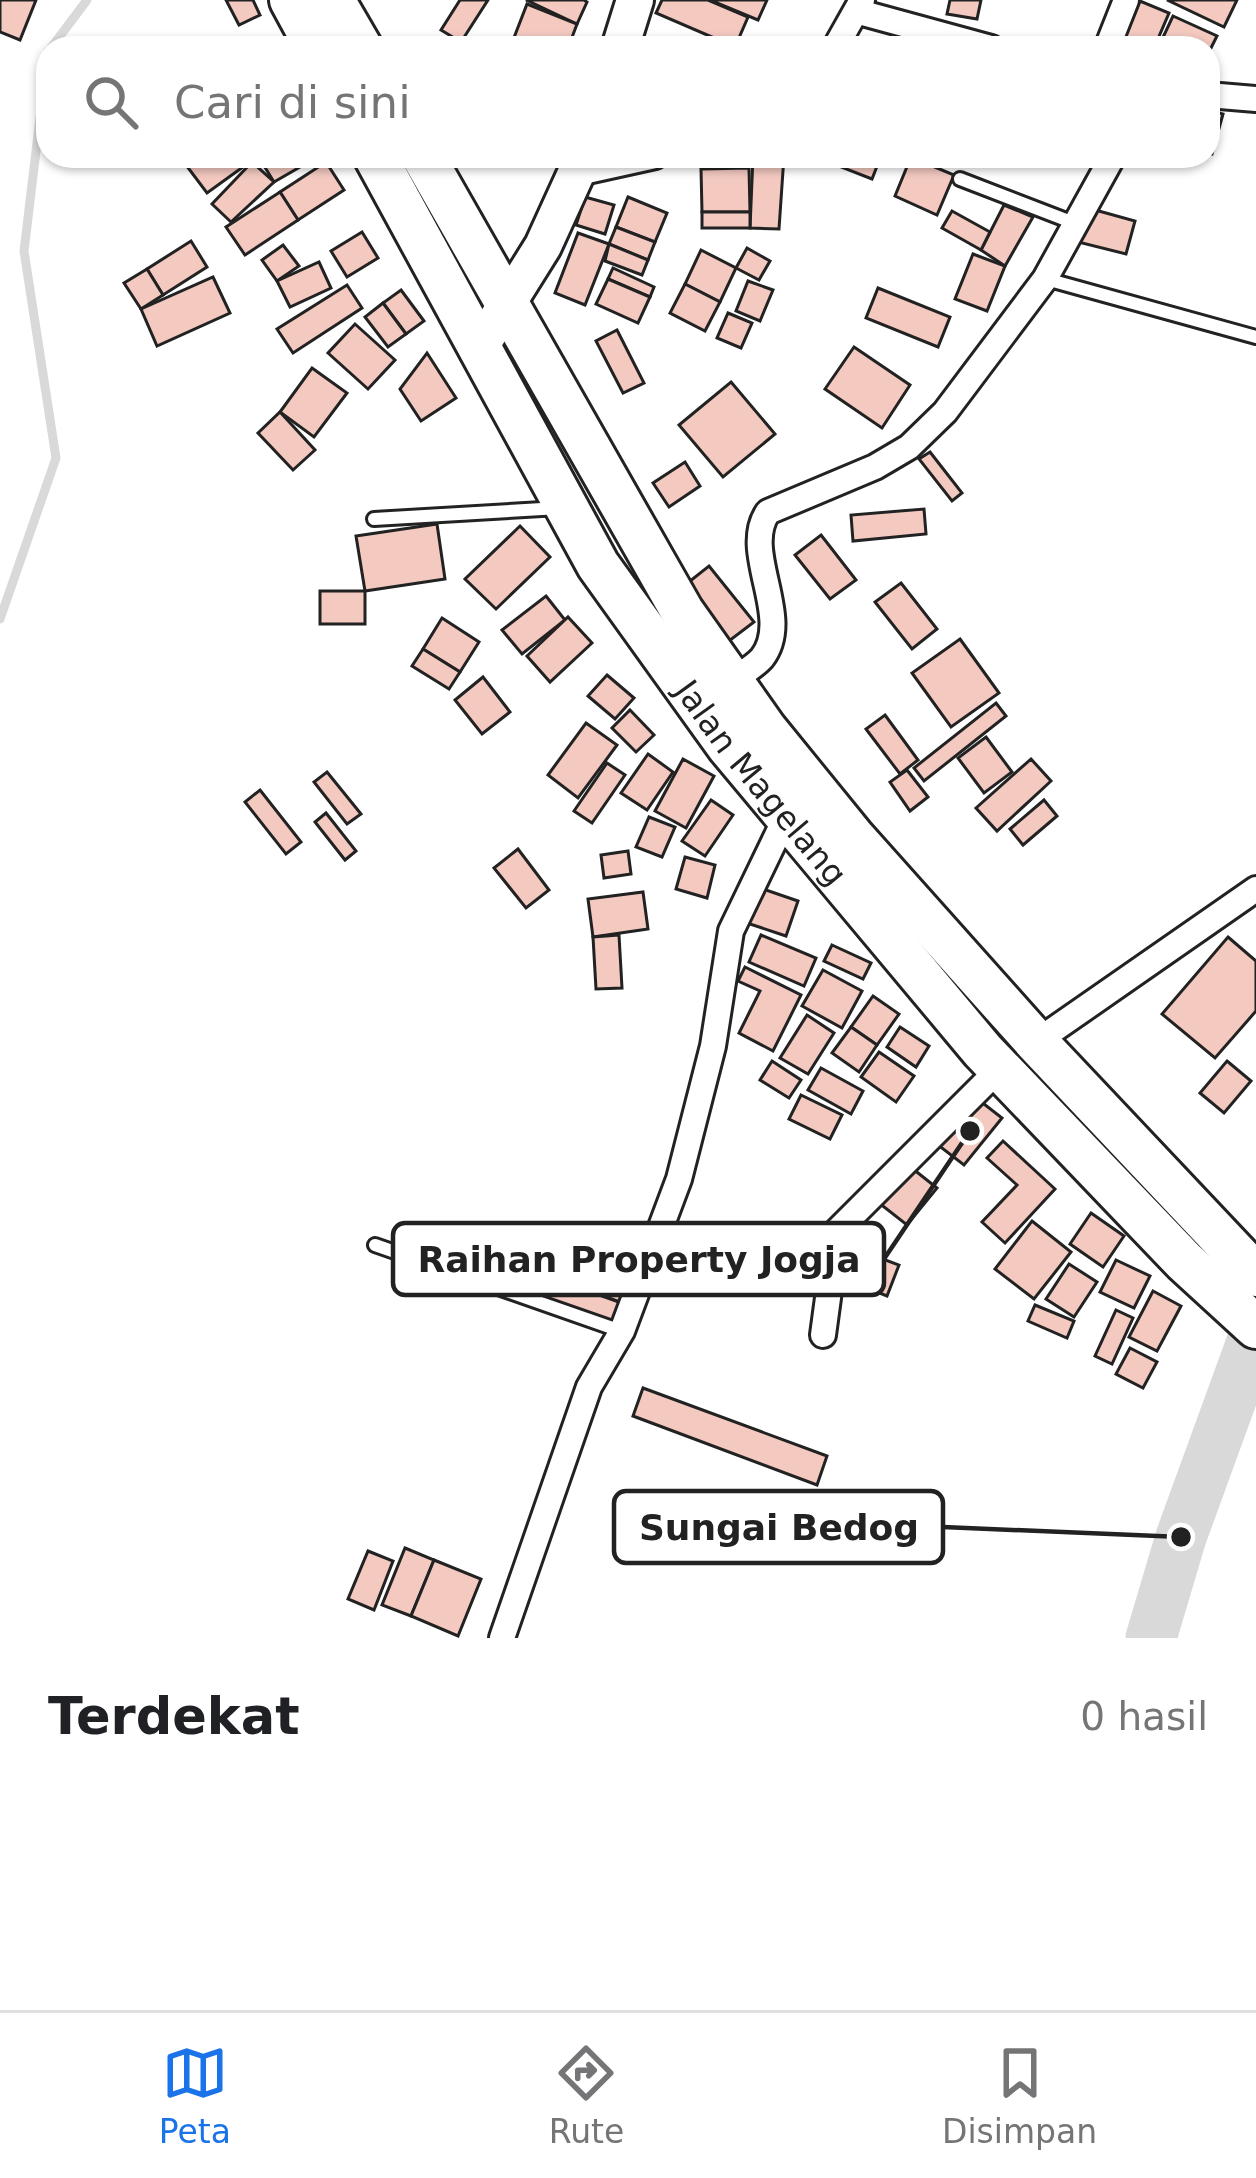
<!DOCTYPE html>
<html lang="id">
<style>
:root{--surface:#fff;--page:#f2f2f2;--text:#202124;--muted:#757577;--line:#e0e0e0;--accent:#1a73e8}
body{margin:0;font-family:"DejaVu Sans",sans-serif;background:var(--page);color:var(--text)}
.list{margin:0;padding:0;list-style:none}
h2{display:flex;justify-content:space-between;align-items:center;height:156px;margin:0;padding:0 48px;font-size:51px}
h2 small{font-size:39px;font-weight:400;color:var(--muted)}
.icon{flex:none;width:66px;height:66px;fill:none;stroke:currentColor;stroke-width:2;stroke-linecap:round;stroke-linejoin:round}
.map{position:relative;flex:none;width:1256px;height:1638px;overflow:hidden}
.search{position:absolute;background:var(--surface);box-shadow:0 3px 9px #0004;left:36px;right:36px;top:36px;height:132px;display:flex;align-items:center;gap:30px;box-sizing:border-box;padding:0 42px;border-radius:36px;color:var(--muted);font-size:45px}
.sheet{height:372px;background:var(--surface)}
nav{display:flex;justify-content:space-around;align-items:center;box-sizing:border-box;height:168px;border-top:3px solid var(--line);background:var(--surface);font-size:33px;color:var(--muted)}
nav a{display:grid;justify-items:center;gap:6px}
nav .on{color:var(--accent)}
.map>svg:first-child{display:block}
</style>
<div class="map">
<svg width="1256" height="1638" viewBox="0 0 1256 1638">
<rect width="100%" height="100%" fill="#fff"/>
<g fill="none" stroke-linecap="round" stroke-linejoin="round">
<g stroke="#d9d9d9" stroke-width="9">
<path d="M51 48 87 0"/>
<path d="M0 619 56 458 24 251 48 51"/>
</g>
<path stroke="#d9d9d9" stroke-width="51" d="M1151 1638 1181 1537 1256 1331"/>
</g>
<g fill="#f3c9c0" stroke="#222" stroke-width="3">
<path d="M0 0H36L20 40 0 32Z"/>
<path d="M226 0H253L260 15 239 25Z"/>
<path d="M460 0H488L461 42 441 30Z"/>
<path d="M526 0H584L587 2 577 24Z"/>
<path d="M662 0H708L748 17 735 47 656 13Z"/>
<path d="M710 0H767L758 20Z"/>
<path d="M950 0H981L977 19 947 14Z"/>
<path d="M1167 0H1237L1224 27Z"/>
<path d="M1140 1 1169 13 1154 48H1120Z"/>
<path d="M527 4 577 24 568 48H510Z"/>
<path d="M1173 16 1217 36 1208 54V48H1158Z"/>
<path d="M1208 110 1223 114 1212 154 1208 153Z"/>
<path d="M198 156H242L247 164 207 193 186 165Z"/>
<path d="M258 156H319L274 182Z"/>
<path d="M753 156H784L779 229 750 228Z"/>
<path d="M845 156H881L872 179 841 167Z"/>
<path d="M911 157 954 175 937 215 895 196Z"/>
<path d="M252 162 274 182 231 222 212 204Z"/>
<path d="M326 162 344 190 298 220 280 192Z"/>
<path d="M749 168 750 212H702L701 169Z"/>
<path d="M280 192 298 220 245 255 226 227Z"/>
<path d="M585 197 614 205 605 234 576 225Z"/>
<path d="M628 197 667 213 655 242 616 227Z"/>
<path d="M1004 205 1033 217 1005 266 981 250Z"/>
<path d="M1088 208 1135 221 1126 254 1078 242Z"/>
<path d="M952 211 990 232 981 250 942 228Z"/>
<rect x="702" y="212" width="48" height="16"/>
<path d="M616 227 655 242 648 260 609 244Z"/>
<path d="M362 232 378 258 347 277 331 251Z"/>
<path d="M578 233 609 244 585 305 555 293Z"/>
<path d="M191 241 207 267 163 295 147 269Z"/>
<path d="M609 244 648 260 642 275 605 261Z"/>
<path d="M283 245 299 266 277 281 262 260Z"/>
<path d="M747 248 770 261 759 280 736 268Z"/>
<path d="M701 250 736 268 720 302 685 284Z"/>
<path d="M973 254 1005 266 987 311 955 299Z"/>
<path d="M319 262 331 288 290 307 277 281Z"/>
<path d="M613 268 654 287 650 297 608 279Z"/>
<path d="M147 269 163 295 141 309 124 283Z"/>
<path d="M213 277 230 313 157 346 141 309Z"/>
<path d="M608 279 650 297 638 323 596 304Z"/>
<path d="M748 281 773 290 760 321 736 311Z"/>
<path d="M685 284 720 302 705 331 670 313Z"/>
<path d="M347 285 362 308 293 353 277 329Z"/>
<path d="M878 288 950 317 938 347 866 318Z"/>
<path d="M401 290 424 321 406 334 383 303Z"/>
<path d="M383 303 406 334 388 347 365 317Z"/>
<path d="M728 313 752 323 741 348 717 338Z"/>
<path d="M355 324 395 360 368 389 328 353Z"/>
<path d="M617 330 644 383 623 393 596 341Z"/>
<path d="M854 347 910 385 882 428 825 389Z"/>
<path d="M427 353 456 398 421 421 400 389Z"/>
<path d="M312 368 347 393 314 437 280 412Z"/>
<path d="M731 382 775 434 723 477 679 425Z"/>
<path d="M280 412 315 450 293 470 258 433Z"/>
<path d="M930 452 962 493 952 501 919 459Z"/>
<path d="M685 462 700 486 669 507 653 483Z"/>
<path d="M924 509 926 534 853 541 851 515Z"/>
<path d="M437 524 445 579 365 591 356 536Z"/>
<path d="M520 526 550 557 496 609 465 579Z"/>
<path d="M821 535 856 580 830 599 795 555Z"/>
<path d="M709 566 754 622 729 641 685 585Z"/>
<path d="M901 583 937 629 912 649 875 602Z"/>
<rect x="320" y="591" width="45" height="33"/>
<path d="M546 596 565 620 522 654 502 630Z"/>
<path d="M568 617 592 643 550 682 527 656Z"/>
<path d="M442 618 479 642 460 672 423 649Z"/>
<path d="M960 639 999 693 951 727 912 673Z"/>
<path d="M423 649 460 672 449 689 412 666Z"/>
<path d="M607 675 634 698 615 719 588 696Z"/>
<path d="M483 677 510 712 482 734 455 700Z"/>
<path d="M996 703 1006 716 924 781 914 768Z"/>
<path d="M630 710 654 735 636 752 612 728Z"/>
<path d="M885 715 918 760 900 774 866 729Z"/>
<path d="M586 723 617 745 578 798 548 775Z"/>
<path d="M986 737 1012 772 984 793 958 758Z"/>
<path d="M648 754 673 772 647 810 621 793Z"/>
<path d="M683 759 714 776 686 828 655 811Z"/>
<path d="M1031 759 1051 781 997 831 976 808Z"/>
<path d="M607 763 625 775 592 823 574 811Z"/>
<path d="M907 770 928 797 910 811 890 782Z"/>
<path d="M327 772 361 814 347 824 314 782Z"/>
<path d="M260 790 301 842 286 854 245 802Z"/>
<path d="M711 800 733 815 705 856 682 841Z"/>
<path d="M1044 800 1057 816 1023 845 1010 829Z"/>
<path d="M326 813 356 851 345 860 315 822Z"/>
<path d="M649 817 675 827 662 857 636 847Z"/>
<path d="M518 849 549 890 526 908 494 868Z"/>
<path d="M628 851 631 874 604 878 601 855Z"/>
<path d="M685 857 715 865 707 898 676 889Z"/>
<path d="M757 887 798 901 786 936 744 922Z"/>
<path d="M643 892 648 929 593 937 588 899Z"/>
<path d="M619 935 622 988 596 989 593 937Z"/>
<path d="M761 935 816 958 804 986 749 962Z"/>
<path d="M1228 937 1256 961V1011L1215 1058 1162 1014Z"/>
<path d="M832 945 871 963 863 979 824 961Z"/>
<path d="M745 967 801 995 773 1051 739 1033 760 991 738 981Z"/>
<path d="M823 970 862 991 842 1028 802 1006Z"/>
<path d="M873 996 899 1014 877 1045 851 1027Z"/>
<path d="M807 1015 834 1033 808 1074 780 1058Z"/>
<path d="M851 1027 877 1045 859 1072 832 1053Z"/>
<path d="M900 1027 929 1046 916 1067 887 1047Z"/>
<path d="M879 1052 914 1076 896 1102 861 1077Z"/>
<path d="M772 1061 801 1080 789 1098 760 1080Z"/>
<path d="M1227 1061 1251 1081 1224 1113 1200 1093Z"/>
<path d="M821 1068 863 1091 851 1114 808 1090Z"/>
<path d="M801 1095 842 1115 830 1139 789 1119Z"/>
<path d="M975 1097 1002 1118 964 1165 938 1145Z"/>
<path d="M1003 1141 1055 1189 1005 1243 982 1222 1017 1185 987 1158Z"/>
<path d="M908 1165 937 1188 907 1225 879 1203Z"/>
<path d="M1091 1213 1124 1236 1103 1267 1070 1244Z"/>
<path d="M1032 1221 1071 1252 1034 1299 995 1269Z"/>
<path d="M416 1231 622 1303 614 1325 408 1253Z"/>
<path d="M859 1250 899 1265 887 1296 847 1280Z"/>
<path d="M1116 1260 1150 1276 1134 1308 1100 1292Z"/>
<path d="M1069 1264 1097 1282 1074 1317 1046 1299Z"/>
<path d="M600 1272 632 1284 625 1304 593 1292Z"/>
<path d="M1153 1291 1181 1306 1157 1351 1129 1337Z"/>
<path d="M1035 1305 1074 1321 1067 1338 1028 1321Z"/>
<path d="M1116 1310 1133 1318 1112 1364 1095 1356Z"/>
<path d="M1130 1348 1157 1362 1143 1388 1116 1374Z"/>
<path d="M643 1388 827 1456 817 1485 633 1416Z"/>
<path d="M405 1548 434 1560 411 1616 382 1605Z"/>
<path d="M368 1551 393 1561 374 1610 348 1599Z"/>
<path d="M434 1560 481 1579 458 1636 411 1616Z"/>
</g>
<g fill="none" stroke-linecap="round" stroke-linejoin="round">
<defs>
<g id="service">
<path d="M960 179 1074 223"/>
<path d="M1046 279 1256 337"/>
<path d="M374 519 559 508"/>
<path d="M375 1245 621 1331"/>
</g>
<g id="minor">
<path d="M859 12 991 48"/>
<path d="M835 48 862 0"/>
<path d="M1107 48 1126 0"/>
<path d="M1208 95 1256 99"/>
<path d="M578 173 655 156"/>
<path d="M732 681C741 674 754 667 762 658 794 617 740 552 768 512L875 467 909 447 945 412 1045 279 1113 156"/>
<path d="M1036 1042 1256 889"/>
<path d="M823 1335 837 1231 999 1069"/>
<path d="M502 1638 589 1387 622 1331 679 1179 713 1046 731 931 785 819"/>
</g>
<g id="secondary">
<path d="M620 48 635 0"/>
<path d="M478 350 543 246 584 156"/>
</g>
<g id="trunk">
<path d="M291 0 317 48"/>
<path d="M333 0 361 48"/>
<path id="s1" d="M375 156 598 565 728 746 983 1051 1184 1261 1256 1327"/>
<path d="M423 156 682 611 766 730 853 837 1036 1042 1256 1275"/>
</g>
</defs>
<use href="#service" stroke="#222" stroke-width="18"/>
<use href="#minor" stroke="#222" stroke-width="30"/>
<use href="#secondary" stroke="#222" stroke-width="42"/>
<use href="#trunk" stroke="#222" stroke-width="48"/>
<use href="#service" stroke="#fff" stroke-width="12"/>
<use href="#minor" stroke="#fff" stroke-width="24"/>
<use href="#secondary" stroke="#fff" stroke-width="36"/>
<use href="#trunk" stroke="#fff" stroke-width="42"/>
</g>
<g text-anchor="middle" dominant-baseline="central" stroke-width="9" stroke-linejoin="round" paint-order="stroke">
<g font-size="33" fill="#222" stroke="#fff">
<text stroke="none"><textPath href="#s1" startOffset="738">Jalan Magelang</textPath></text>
</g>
</g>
<path fill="none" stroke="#222" stroke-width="4.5" d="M970 1131L884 1259M1181 1537L943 1527"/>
<g fill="#222" stroke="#fff" stroke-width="4.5">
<circle cx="970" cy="1131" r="12"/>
<circle cx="1181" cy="1537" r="12"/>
</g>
<g fill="#fff" stroke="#222" stroke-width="4.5">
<rect x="393" y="1223" width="491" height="72" rx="12"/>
<rect x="614" y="1491" width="329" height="72" rx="12"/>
</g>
<g font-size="36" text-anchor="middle" font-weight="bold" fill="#222">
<text x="639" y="1272">Raihan Property Jogja</text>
<text x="779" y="1540">Sungai Bedog</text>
</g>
</svg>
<div class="search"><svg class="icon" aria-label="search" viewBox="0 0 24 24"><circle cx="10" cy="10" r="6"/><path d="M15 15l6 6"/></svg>Cari di sini</div>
</div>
<section class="sheet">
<h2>Terdekat<small>0 hasil</small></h2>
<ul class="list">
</ul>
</section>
<nav>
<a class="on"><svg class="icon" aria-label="map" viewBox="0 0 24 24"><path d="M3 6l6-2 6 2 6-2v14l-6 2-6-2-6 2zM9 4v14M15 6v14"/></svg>Peta</a>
<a><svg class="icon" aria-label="directions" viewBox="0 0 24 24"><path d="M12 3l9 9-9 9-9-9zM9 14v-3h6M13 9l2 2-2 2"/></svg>Rute</a>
<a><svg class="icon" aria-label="saved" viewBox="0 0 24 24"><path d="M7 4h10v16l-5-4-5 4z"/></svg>Disimpan</a>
</nav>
